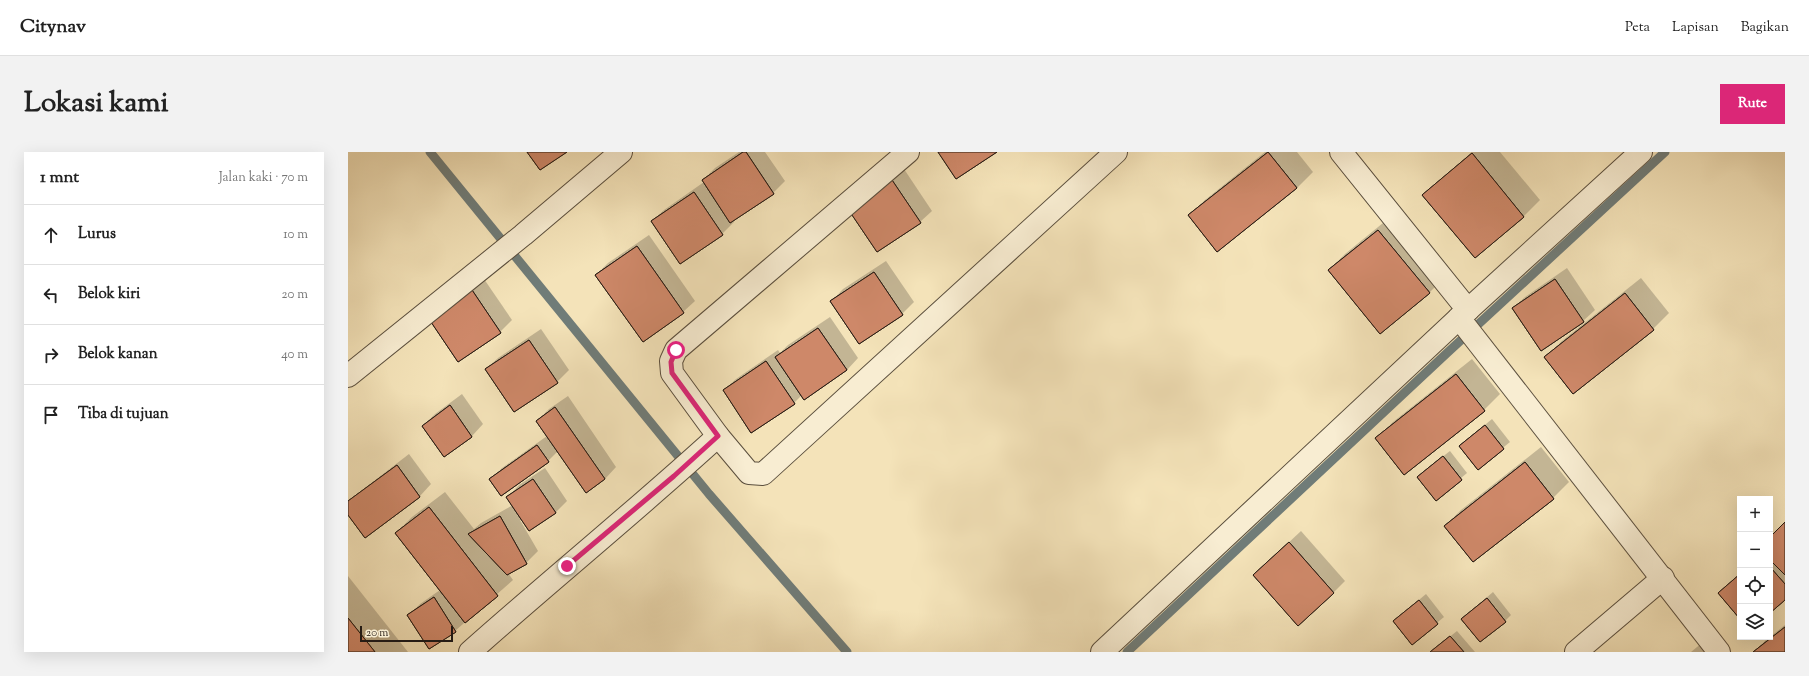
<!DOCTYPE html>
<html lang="id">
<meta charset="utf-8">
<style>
:root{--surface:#fff;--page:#f2f2f2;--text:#222;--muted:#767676;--line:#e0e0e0;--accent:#db2777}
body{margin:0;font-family:"Sorts Mill Goudy",serif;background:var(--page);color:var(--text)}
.controls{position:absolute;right:12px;bottom:12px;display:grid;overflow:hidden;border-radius:0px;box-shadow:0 4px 16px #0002}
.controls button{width:36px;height:36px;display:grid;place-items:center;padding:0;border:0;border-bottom:1px solid var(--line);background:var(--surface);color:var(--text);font:20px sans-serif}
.scale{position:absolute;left:12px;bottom:10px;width:93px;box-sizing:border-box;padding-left:4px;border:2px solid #271c14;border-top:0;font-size:11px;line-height:14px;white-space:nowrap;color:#271c14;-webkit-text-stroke:3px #f8edd2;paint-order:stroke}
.stop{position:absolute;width:12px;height:12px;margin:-9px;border:3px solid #db2777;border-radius:50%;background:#fff}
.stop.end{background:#db2777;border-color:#fff;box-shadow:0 1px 4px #0008}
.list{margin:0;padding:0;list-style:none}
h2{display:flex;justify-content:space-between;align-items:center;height:52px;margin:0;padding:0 16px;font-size:17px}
h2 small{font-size:13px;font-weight:400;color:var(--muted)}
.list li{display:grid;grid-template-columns:26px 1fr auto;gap:12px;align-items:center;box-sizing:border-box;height:60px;padding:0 16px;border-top:1px solid var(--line)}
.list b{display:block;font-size:15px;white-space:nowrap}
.list em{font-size:13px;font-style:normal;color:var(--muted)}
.icon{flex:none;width:22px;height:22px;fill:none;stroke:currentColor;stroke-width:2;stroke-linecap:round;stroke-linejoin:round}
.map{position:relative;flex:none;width:1437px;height:500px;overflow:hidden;border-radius:0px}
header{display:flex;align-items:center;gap:24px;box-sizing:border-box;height:56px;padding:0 20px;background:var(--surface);border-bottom:1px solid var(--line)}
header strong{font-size:19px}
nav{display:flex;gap:22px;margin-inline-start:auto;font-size:14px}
.intro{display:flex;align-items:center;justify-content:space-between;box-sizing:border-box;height:96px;padding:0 24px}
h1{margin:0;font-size:28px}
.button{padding:10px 18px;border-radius:0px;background:var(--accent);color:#fff;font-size:14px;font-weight:700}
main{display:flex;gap:24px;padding:0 24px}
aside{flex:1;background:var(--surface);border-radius:0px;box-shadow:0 4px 16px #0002}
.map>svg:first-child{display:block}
</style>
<header>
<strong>Citynav</strong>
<nav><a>Peta</a><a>Lapisan</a><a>Bagikan</a></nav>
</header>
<div class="intro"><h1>Lokasi kami</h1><a class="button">Rute</a></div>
<main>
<aside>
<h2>1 mnt<small>Jalan kaki · 70 m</small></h2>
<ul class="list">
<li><svg class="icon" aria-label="ahead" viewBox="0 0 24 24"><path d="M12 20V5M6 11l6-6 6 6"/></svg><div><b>Lurus</b></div><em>10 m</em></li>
<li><svg class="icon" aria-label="left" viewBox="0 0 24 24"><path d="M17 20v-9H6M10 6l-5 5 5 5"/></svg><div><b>Belok kiri</b></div><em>20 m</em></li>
<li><svg class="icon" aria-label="right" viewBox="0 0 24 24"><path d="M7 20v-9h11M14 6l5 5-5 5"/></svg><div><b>Belok kanan</b></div><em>40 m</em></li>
<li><svg class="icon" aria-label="arrive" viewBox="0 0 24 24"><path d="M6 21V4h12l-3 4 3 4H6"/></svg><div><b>Tiba di tujuan</b></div></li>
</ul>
</aside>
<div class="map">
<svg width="1437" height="500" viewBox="0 0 1437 500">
<rect width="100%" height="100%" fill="#f4e3b9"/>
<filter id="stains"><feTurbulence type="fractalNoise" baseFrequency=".005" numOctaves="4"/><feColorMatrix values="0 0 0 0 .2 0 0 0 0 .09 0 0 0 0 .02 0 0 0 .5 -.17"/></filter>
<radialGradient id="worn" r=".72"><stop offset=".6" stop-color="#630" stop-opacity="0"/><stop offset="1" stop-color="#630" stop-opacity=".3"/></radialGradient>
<g fill="#0003">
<path d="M391 0H417L437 29 425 41 385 68 386 70 374 82 332 111 304 69 316 58 356 30 355 28 367 16Z"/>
<path d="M917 0H949L965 20 949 36 869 99 841 63 857 48Z"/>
<path d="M1124 0H1152L1192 48 1176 64 1127 104 1075 43Z"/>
<path d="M556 17 584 59 572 70 502 57Z"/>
<path d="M1046 62 1098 124 1082 140 1032 180 981 118 997 102Z"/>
<path d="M301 83 347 149 335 160 248 123 260 111Z"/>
<path d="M538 109 566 150 554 162 484 149 495 137Z"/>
<path d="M1219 116 1247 158 1235 169 1165 156 1177 145Z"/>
<path d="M1293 126 1321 161 1305 177 1225 240 1198 205 1214 189Z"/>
<path d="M136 127 164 168 152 180 111 209 82 167Z"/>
<path d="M482 165 510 206 499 218 454 243 446 251 376 238 388 227 430 198 432 201 440 193Z"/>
<path d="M193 177 221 218 209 230 138 217 150 206Z"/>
<path d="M1124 207 1152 242 1136 258 1029 286 1045 270Z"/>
<path d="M114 242 135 272 124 284 96 304 75 274 87 262Z"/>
<path d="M220 244 268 315 257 327 210 299 200 309 142 328 154 316 199 284 189 269 201 257Z"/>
<path d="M1144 267 1162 290 1130 316 1112 294Z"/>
<path d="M1193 295 1221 330 1205 346 1097 374 1113 358Z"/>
<path d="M1102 299 1119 321 1088 347 1076 319Z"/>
<path d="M61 302 83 332 72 344 18 384 0 361V349Z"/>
<path d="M197 316 219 349 207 361 172 368 190 399 178 411 160 421 165 428 107 479 60 464 72 452 92 438 48 381 64 365 97 340 126 377 133 371 165 353 160 345 171 333Z"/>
<path d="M1437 371V447L1422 460V386Z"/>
<path d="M953 379 997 429 985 441 906 423Z"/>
<path d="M1392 421V465L1371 441Z"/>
<path d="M0 424 60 500H0Z"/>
<path d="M1145 440 1163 463 1157 469 1114 467Z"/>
<path d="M1078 442 1096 465 1064 491 1046 469Z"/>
<path d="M1437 473V500H1406L1418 488Z"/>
<path d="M1109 479 1127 500H1083L1084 499Z"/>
<path d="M1361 485 1374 500H1343Z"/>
</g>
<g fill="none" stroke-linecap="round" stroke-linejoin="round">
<g stroke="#707c78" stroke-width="9">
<path d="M82 0 361 342 499 500"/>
<path d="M779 500 1099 201 1317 0"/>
</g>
</g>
<g fill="#ce8869" stroke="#271c14">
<path d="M179 0H219L192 18Z"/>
<path d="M179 0H219L192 18Z"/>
<path d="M395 0H398L426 42 382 71 354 28Z"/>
<path d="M395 0H398L426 42 382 71 354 28Z"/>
<path d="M590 0H649L608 27Z"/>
<path d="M590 0H649L608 27Z"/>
<path d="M920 0 949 36 869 100 840 63Z"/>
<path d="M920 0 949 36 869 100 840 63Z"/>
<path d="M1124 1 1176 65 1127 106 1074 43Z"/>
<path d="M1124 1 1176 65 1127 106 1074 43Z"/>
<path d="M544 28 573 71 529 100 500 57Z"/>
<path d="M544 28 573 71 529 100 500 57Z"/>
<path d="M346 40 375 83 332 112 303 69Z"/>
<path d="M346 40 375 83 332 112 303 69Z"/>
<path d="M1030 78 1082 141 1032 182 980 118Z"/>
<path d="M1030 78 1082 141 1032 182 980 118Z"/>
<path d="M289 94 336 161 295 190 247 123Z"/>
<path d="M289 94 336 161 295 190 247 123Z"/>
<path d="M526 120 555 163 511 192 482 149Z"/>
<path d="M526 120 555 163 511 192 482 149Z"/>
<path d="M1207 127 1236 170 1193 199 1164 156Z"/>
<path d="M1207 127 1236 170 1193 199 1164 156Z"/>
<path d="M124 138 153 181 110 210 81 167Z"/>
<path d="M124 138 153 181 110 210 81 167Z"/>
<path d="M1277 141 1306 178 1225 242 1196 205Z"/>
<path d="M1277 141 1306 178 1225 242 1196 205Z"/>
<path d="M470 176 499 218 456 248 427 205Z"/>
<path d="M470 176 499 218 456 248 427 205Z"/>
<path d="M181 188 210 231 166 260 137 217Z"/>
<path d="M181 188 210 231 166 260 137 217Z"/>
<path d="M418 209 447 252 403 281 375 238Z"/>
<path d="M418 209 447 252 403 281 375 238Z"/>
<path d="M1108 222 1137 259 1056 323 1027 286Z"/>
<path d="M1108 222 1137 259 1056 323 1027 286Z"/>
<path d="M102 253 124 285 96 305 74 274Z"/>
<path d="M102 253 124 285 96 305 74 274Z"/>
<path d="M207 255 257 327 238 341 188 269Z"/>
<path d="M207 255 257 327 238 341 188 269Z"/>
<path d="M1137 273 1156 297 1130 318 1111 294Z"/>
<path d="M1137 273 1156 297 1130 318 1111 294Z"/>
<path d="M189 293 201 310 153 344 141 327Z"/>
<path d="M189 293 201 310 153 344 141 327Z"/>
<path d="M1095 304 1114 328 1088 349 1069 325Z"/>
<path d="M1095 304 1114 328 1088 349 1069 325Z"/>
<path d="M1177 310 1206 347 1125 410 1096 374Z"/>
<path d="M1177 310 1206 347 1125 410 1096 374Z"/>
<path d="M49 313 72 345 17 386 0 363V349Z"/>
<path d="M49 313 72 345 17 386 0 363V349Z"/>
<path d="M185 327 208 361 181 379 158 345Z"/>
<path d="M185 327 208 361 181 379 158 345Z"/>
<path d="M81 355 150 444 117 471 47 381Z"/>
<path d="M81 355 150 444 117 471 47 381Z"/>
<path d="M152 364 179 412 159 423 120 382Z"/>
<path d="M152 364 179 412 159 423 120 382Z"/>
<path d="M1437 370V423L1422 408V385Z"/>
<path d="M1437 370V423L1422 408V385Z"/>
<path d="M941 390 986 441 950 474 905 423Z"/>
<path d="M941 390 986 441 950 474 905 423Z"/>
<path d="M1422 415 1437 432V448L1422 461Z"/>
<path d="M1422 415 1437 432V448L1422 461Z"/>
<path d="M1392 422V467L1370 441Z"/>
<path d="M1392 422V467L1370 441Z"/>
<path d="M86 445 108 480 81 497 59 463Z"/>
<path d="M86 445 108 480 81 497 59 463Z"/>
<path d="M1139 446 1158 470 1132 490 1113 467Z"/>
<path d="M1139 446 1158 470 1132 490 1113 467Z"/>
<path d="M1071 448 1090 472 1064 493 1045 469Z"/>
<path d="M1071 448 1090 472 1064 493 1045 469Z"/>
<path d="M0 466 27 500H0Z"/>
<path d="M0 466 27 500H0Z"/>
<path d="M1437 475V500H1405Z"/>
<path d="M1437 475V500H1405Z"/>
<path d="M1102 484 1116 500H1082Z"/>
<path d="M1102 484 1116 500H1082Z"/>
</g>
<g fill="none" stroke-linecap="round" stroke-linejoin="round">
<defs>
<g id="minor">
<path d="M560 0 328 198 323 209 324 221 370 284 401 321 415 322 768 0"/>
<path d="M993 0 1120 158"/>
<path d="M1111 166 1371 500"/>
<path d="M0 224 175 83 273 0"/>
<path d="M122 500C204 427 289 358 370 284"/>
<path d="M754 500 1111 166 1293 0"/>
<path d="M1228 500 1315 426"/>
</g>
</defs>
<use href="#minor" stroke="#5a4e3d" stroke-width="24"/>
<use href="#minor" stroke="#f8edd2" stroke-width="22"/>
</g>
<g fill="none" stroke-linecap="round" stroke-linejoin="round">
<path stroke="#db2777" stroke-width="5" d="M219 414 326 324 370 284 324 221 323 210 328 198"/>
</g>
<rect width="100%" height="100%" filter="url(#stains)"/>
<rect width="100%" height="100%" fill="url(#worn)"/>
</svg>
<div class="controls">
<button>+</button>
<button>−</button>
<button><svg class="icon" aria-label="locate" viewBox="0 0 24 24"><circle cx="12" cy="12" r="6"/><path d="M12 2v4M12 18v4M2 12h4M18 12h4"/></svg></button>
<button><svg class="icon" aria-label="layers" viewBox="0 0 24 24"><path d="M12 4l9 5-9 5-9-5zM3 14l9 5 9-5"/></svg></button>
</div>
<div class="scale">20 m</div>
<div class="stop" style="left:328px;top:198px"></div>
<div class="stop end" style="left:219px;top:414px"></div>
</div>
</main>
